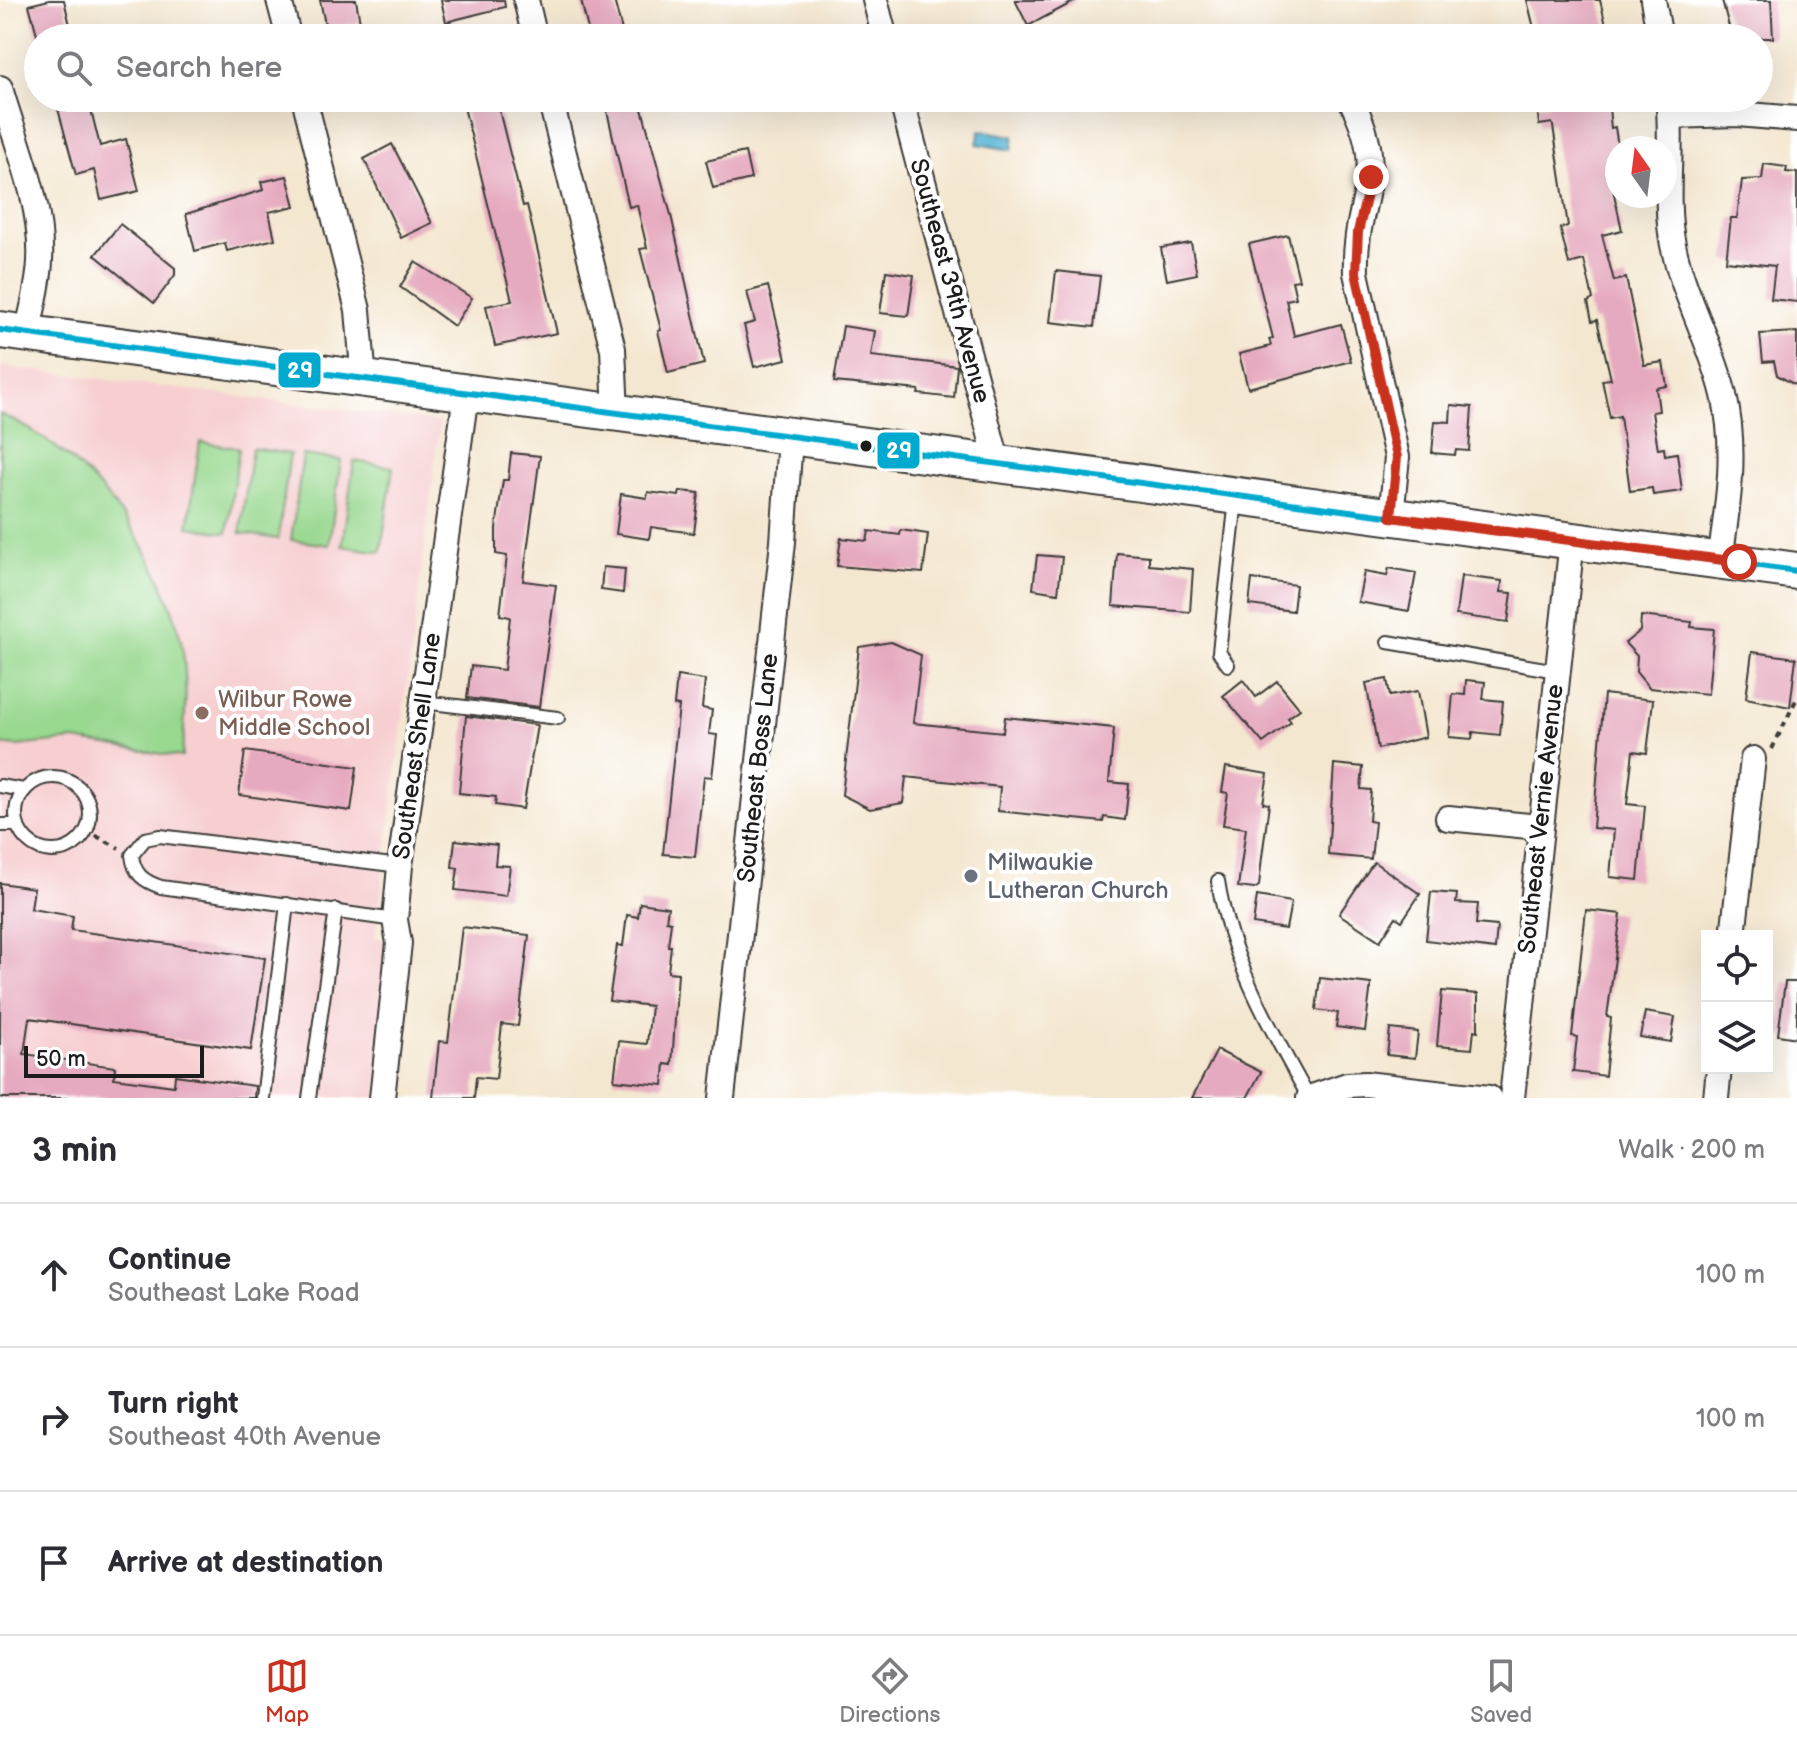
<!DOCTYPE html>
<meta charset="utf-8">
<style>
:root{--surface:#fff;--page:#f2f2f3;--text:#2b2b33;--muted:#7c7c81;--line:#e1e1e2;--accent:#c8321e}
body{margin:0;font-family:"Balsamiq Sans",sans-serif;background:var(--page);color:var(--text)}
.controls{position:absolute;right:24px;bottom:24px;display:grid;overflow:hidden;border-radius:0px;box-shadow:0 8px 32px #0002}
.controls button{width:72px;height:72px;display:grid;place-items:center;padding:0;border:0;border-bottom:2px solid var(--line);background:var(--surface);color:var(--text);font:40px sans-serif}
.compass{position:absolute;left:1605px;top:136px;width:72px;height:72px;border-radius:50%;background:var(--surface);box-shadow:0 8px 32px #0002;rotate:346deg}
.scale{position:absolute;left:24px;bottom:20px;width:180px;box-sizing:border-box;padding-left:8px;border:4px solid #1c1c1c;border-top:0;font-size:22px;line-height:28px;white-space:nowrap;color:#1c1c1c;-webkit-text-stroke:6px #fff;paint-order:stroke}
.stop{position:absolute;width:24px;height:24px;margin:-18px;border:6px solid #c8321e;border-radius:50%;background:#fff}
.stop.end{background:#c8321e;border-color:#fff;box-shadow:0 2px 8px #0008}
.list{margin:0;padding:0;list-style:none}
h2{display:flex;justify-content:space-between;align-items:center;height:104px;margin:0;padding:0 32px;font-size:34px}
h2 small{font-size:26px;font-weight:400;color:var(--muted)}
.list li{display:grid;grid-template-columns:52px 1fr auto;gap:24px;align-items:center;box-sizing:border-box;height:144px;padding:0 32px;border-top:2px solid var(--line)}
.list b{display:block;font-size:30px;white-space:nowrap}
.list p{margin:0;font-size:26px;white-space:nowrap;color:var(--muted)}
.list em{font-size:26px;font-style:normal;color:var(--muted)}
.icon{flex:none;width:44px;height:44px;fill:none;stroke:currentColor;stroke-width:2;stroke-linecap:round;stroke-linejoin:round}
.map{position:relative;flex:none;width:1797px;height:1098px;overflow:hidden}
.search{position:absolute;background:var(--surface);box-shadow:0 8px 32px #0002;left:24px;right:24px;top:24px;height:88px;display:flex;align-items:center;gap:20px;box-sizing:border-box;padding:0 28px;border-radius:44px;color:var(--muted);font-size:30px}
.sheet{height:536px;background:var(--surface)}
nav{display:flex;justify-content:space-around;align-items:center;box-sizing:border-box;height:112px;border-top:2px solid var(--line);background:var(--surface);font-size:22px;color:var(--muted)}
nav a{display:grid;justify-items:center;gap:4px}
nav .on{color:var(--accent)}
.map>svg:first-child{display:block}
</style>
<div class="map">
<svg width="1797" height="1098" viewBox="0 0 1797 1098">
<rect width="100%" height="100%" fill="#fff"/>
<filter id="ink" filterUnits="userSpaceOnUse"><feTurbulence type="fractalNoise" baseFrequency=".0125" numOctaves="2"/><feDisplacementMap in="SourceGraphic" scale="16" xChannelSelector="R" yChannelSelector="G"/><feConvolveMatrix kernelMatrix="1 2 1 2 8 2 1 2 1" color-interpolation-filters="sRGB"/></filter>
<filter id="wash" filterUnits="userSpaceOnUse"><feTurbulence type="fractalNoise" baseFrequency=".006" numOctaves="4" result="noise"/><feDisplacementMap in="SourceGraphic" scale="32" xChannelSelector="R" yChannelSelector="G"/><feGaussianBlur stdDeviation="1.8" result="paint"/><feColorMatrix in="noise" values="0 0 0 0 0 0 0 0 0 0 0 0 0 0 0 0 0 1.4 0 .05"/><feComposite in="paint" operator="in"/></filter>
<g filter="url(#wash)">
<rect width="100%" height="100%" fill="#f4e7d0"/>
<path fill="#f7cfd1" d="M0 366 440 422 375 938 393 942 378 1098H0Z"/>
<g fill="#98d88f" stroke="#5a7a56" stroke-width="2">
<path d="M0 414C85 451 154 540 178 629 190 671 185 714 182 757L74 740 16 746 0 744Z"/>
<path d="M200 442 239 448 227 533 188 527Z"/>
<path d="M252 448 290 454 278 539 240 533Z"/>
<path d="M303 455 341 460 329 545 291 540Z"/>
<path d="M354 461 393 467 381 552 342 546Z"/>
</g>
<path fill="#58b6d7" stroke="#3a697a" stroke-width="2" d="M980 130 1014 136 1012 150 977 144Z"/>
<g id="blocks">
<g fill="#e6aac0">
<path d="M49 0H64L73 38H38L29 5Z"/>
<path d="M320 0H356L360 22 326 29Z"/>
<path d="M441 0H504L505 7 446 22Z"/>
<path d="M581 0H614L624 38H590Z"/>
<path d="M1015 0H1077L1028 26Z"/>
<path d="M1527 0H1600L1609 38H1559L1556 26 1535 32Z"/>
<path d="M1722 0H1771L1773 38H1732Z"/>
<path d="M55 98H88L100 146 126 139 139 191 101 200 94 170 76 175Z"/>
<path d="M482 98H496L523 206 527 205 557 333 495 346 486 306 512 301 464 107Z"/>
<path d="M604 98H639L671 215 704 364 668 373 658 331 661 330 640 249 647 248 637 205 629 207Z"/>
<path d="M1548 98H1608L1611 128 1615 127 1617 140V156H1609L1612 185 1622 230 1602 235 1614 281 1626 278 1644 365 1663 362 1667 386 1656 388 1659 411 1652 412 1658 449 1664 448 1665 455 1677 453 1682 491 1653 495 1652 488 1630 491 1620 416 1610 418 1602 380 1611 379 1597 320 1592 321 1588 302 1593 299 1584 260 1569 264 1560 228 1568 226 1553 126 1552 123 1539 125 1537 105 1549 104Z"/>
<path d="M392 144 432 223 401 238 364 159Z"/>
<path d="M745 152 751 179 713 188 706 161Z"/>
<path d="M1764 164 1787 167 1786 172 1797 173V302L1771 299 1775 266 1726 261 1731 218H1737L1742 180 1762 179Z"/>
<path d="M287 176 295 206 269 212 275 239 227 251 225 243 195 251 186 214 263 190 261 182Z"/>
<path d="M120 224 175 268V275L154 303 95 255Z"/>
<path d="M1288 235 1299 280 1292 281 1296 298 1286 300 1294 336 1341 324 1351 361 1248 388 1239 354 1271 346 1269 339 1273 338 1249 244Z"/>
<path d="M1191 243 1197 274 1167 280 1161 248Z"/>
<path d="M415 262 472 298 454 326 400 287Z"/>
<path d="M886 271 914 275 908 316 880 313Z"/>
<path d="M1056 271 1100 276 1094 327 1050 322Z"/>
<path d="M768 286 786 359 754 367 744 325 755 322 747 292Z"/>
<path d="M843 326 875 331 871 356 957 366 954 398 918 394 919 390 834 382Z"/>
<path d="M1797 332V386L1777 375 1774 361 1763 362 1760 334Z"/>
<path d="M1451 405 1472 407 1469 451 1456 450 1455 455 1432 453 1435 421 1450 422Z"/>
<path d="M511 453 540 456 523 581 556 585 539 707 467 698 471 666 504 670 510 617 500 615 507 556 496 554V528L503 480H508Z"/>
<path d="M680 491 699 493 694 533 651 527 649 539 616 534 621 494 647 498 648 492 679 496Z"/>
<path d="M901 530 928 534 923 573 837 566 841 538 867 541 869 531 900 535Z"/>
<path d="M1117 553 1149 556V565L1193 569 1190 612 1113 606Z"/>
<path d="M1037 555 1062 557 1058 593 1033 589Z"/>
<path d="M603 567 625 569 623 593 601 590Z"/>
<path d="M1389 568 1416 573 1409 611 1358 602 1364 572 1387 576Z"/>
<path d="M1461 576 1502 581 1501 592 1512 593 1508 622 1456 615Z"/>
<path d="M1252 579 1296 585 1293 611 1249 605Z"/>
<path d="M1641 616 1692 622 1691 627 1714 629 1708 694 1649 688 1636 672 1637 656 1625 643 1640 631Z"/>
<path d="M891 642 921 655 913 723 1003 732 1005 717 1114 728 1109 782 1129 784 1125 820 1104 817 1103 822 998 811 1000 787 906 777 903 803 870 809 842 795 859 647Z"/>
<path d="M1752 652 1796 658 1790 707 1746 698Z"/>
<path d="M677 676 705 680 702 708 712 710 709 734 717 735 712 777 704 776 695 857 663 854 679 706 674 705Z"/>
<path d="M1387 679 1390 696 1418 691 1426 737 1378 749 1366 683Z"/>
<path d="M1243 680 1256 697 1277 681 1300 709 1288 718 1291 722 1263 743 1223 696Z"/>
<path d="M1466 680 1485 682 1483 699 1503 701 1500 735 1473 732 1472 739 1449 737 1453 694 1465 695Z"/>
<path d="M1604 694 1653 700 1647 753 1633 751 1627 804 1645 806 1638 880 1610 877 1614 830 1593 828Z"/>
<path d="M466 716 537 725 523 809 495 805 496 797 459 793Z"/>
<path d="M245 751 357 767 351 811 239 795Z"/>
<path d="M1334 764 1363 767 1361 789 1371 790 1369 821 1375 822 1371 859 1328 855Z"/>
<path d="M1226 767 1268 774 1263 803 1269 804 1262 857 1259 886 1254 889 1238 887 1246 828 1223 825 1228 793 1222 792Z"/>
<path d="M455 840 497 845 495 865 510 866 506 896 455 890 458 868 452 867Z"/>
<path d="M1374 862 1420 894 1402 921 1396 917 1380 941 1339 914Z"/>
<path d="M0 883 34 888 31 909 73 916 71 930 265 958 251 1050 29 1018 24 1054 115 1067 114 1078 174 1086 175 1075 255 1086 254 1098H0Z"/>
<path d="M1431 892 1457 894 1456 903 1478 904 1476 924 1497 926 1495 949 1426 940Z"/>
<path d="M1257 896 1291 902 1286 929 1253 924Z"/>
<path d="M640 903 668 907 666 921 671 922 668 946H671L668 972 678 973 672 1065 665 1064 663 1085 614 1080 619 1041 647 1044 651 1006 609 1001 617 945 623 946 627 915 638 917Z"/>
<path d="M1586 910 1621 914 1607 1017 1611 1018 1605 1076 1573 1072 1577 1037 1572 1036Z"/>
<path d="M462 927 529 935 518 1026 502 1024 496 1079 476 1077 474 1098H433L439 1041 448 1042Z"/>
<path d="M1320 978 1371 984 1365 1031 1336 1027 1338 1013 1316 1010Z"/>
<path d="M1785 982H1797V1038L1778 1035Z"/>
<path d="M1442 991 1478 994V1031L1474 1030 1472 1049 1437 1046Z"/>
<path d="M1645 1012 1675 1017 1671 1042 1640 1037Z"/>
<path d="M1390 1029 1418 1032 1415 1058 1387 1055Z"/>
<path d="M1217 1050 1261 1072 1247 1098H1192Z"/>
</g>
</g>
</g>
<g filter="url(#ink)">
<use href="#blocks" fill-opacity="0" stroke="#3c3a37" stroke-width="2"/>
<g fill="none" stroke-linecap="round" stroke-linejoin="round">
<defs>
<g id="lane">
<path d="M1388 642 1557 671"/>
<path d="M1228 665 1219 652 1236 500"/>
<path d="M423 702 558 718"/>
<circle cx="53" cy="814" r="37"/>
<path d="M0 786 24 790"/>
<path d="M0 825H17"/>
<path d="M1218 881C1230 959 1271 1030 1309 1098"/>
<path d="M395 920 161 887C143 881 134 874 132 855L145 839 160 836 400 866"/>
<path d="M263 1098 287 904"/>
<path d="M309 1098 336 910"/>
</g>
<g id="street">
<path d="M279 0 289 38"/>
<path d="M526 0 535 38"/>
<path d="M875 0 885 38"/>
<path d="M1653 0 1660 38"/>
<path d="M0 88C16 144 43 203 40 261 39 286 32 310 27 334"/>
<path d="M304 98 358 310 364 381"/>
<path d="M550 98 613 349 616 413"/>
<path d="M901 98 998 464"/>
<path d="M1350 98C1392 177 1353 197 1356 273L1397 457 1391 517"/>
<path d="M1668 98C1674 147 1663 196 1673 245 1684 297 1712 344 1724 395 1737 451 1728 504 1720 560"/>
<path d="M1670 116 1737 114 1797 119"/>
<path d="M1448 818 1539 827"/>
<path d="M1733 936 1753 759"/>
<path d="M382 1098 399 943 395 920 400 866 466 394"/>
<path d="M722 1098 783 542 790 438"/>
<path d="M1309 1098 1347 1085 1365 1084 1489 1098"/>
<path d="M1512 1098 1572 540"/>
<path d="M1716 1098 1719 1068"/>
</g>
<path id="secondary" d="M0 330 1797 571"/>
</defs>
<use href="#lane" stroke="#3c3a37" stroke-width="16"/>
<use href="#street" stroke="#3c3a37" stroke-width="28"/>
<use href="#secondary" stroke="#3c3a37" stroke-width="40"/>
<g stroke="#3c3a37" stroke-width="4" stroke-dasharray="6 6" stroke-linecap="butt">
<path d="M1772 749 1797 698"/>
<path d="M85 830 119 848"/>
</g>
<use href="#lane" stroke="#fff" stroke-width="12"/>
<use href="#street" stroke="#fff" stroke-width="24"/>
<use href="#secondary" stroke="#fff" stroke-width="36"/>
<defs>
<path id="bus-1" d="M0 330 1797 571"/>
</defs>
<use href="#bus-1" stroke="#fff" stroke-width="12"/>
<use href="#bus-1" stroke="#00a9ce" stroke-width="6"/>
</g>
</g>
<g fill="none" stroke-linecap="round" stroke-linejoin="round" filter="url(#ink)">
<path stroke="#c8321e" stroke-width="10" d="M1371 177 1358 232 1356 273 1397 457 1391 517 1739 562"/>
</g>
<circle fill="#1c1c1c" stroke="#fff" stroke-width="3" cx="866" cy="446" r="7"/>
<circle fill="#8d6e63" stroke="#fff" stroke-width="3" cx="202" cy="713" r="8"/>
<circle fill="#6b7280" stroke="#fff" stroke-width="3" cx="971" cy="876" r="8"/>
<g text-anchor="middle" dominant-baseline="central" stroke-width="8" stroke-linejoin="round" paint-order="stroke">
<g font-size="24" fill="#1c1c1c" stroke="#fff">
<text transform="translate(950 281) rotate(75)">Southeast 39th Avenue</text>
<text transform="translate(417 746) rotate(-82)">Southeast Shell Lane</text>
<text transform="translate(758 768) rotate(-84)">Southeast Boss Lane</text>
<text transform="translate(1541 819) rotate(-84)">Southeast Vernie Avenue</text>
</g>
<g font-size="24" fill="#785e54" stroke="#fff" text-anchor="start">
<text x="218" y="699">Wilbur Rowe<tspan x="218" dy="28">Middle School</tspan></text>
</g>
<g font-size="24" fill="#5b616d" stroke="#fff" text-anchor="start">
<text x="987" y="862">Milwaukie<tspan x="987" dy="28">Lutheran Church</tspan></text>
</g>
</g>
<g stroke="#fff" stroke-width="3">
<rect x="277" y="351" width="45" height="38" rx="8" fill="#00a9ce"/>
<rect x="876" y="431" width="45" height="39" rx="8" fill="#00a9ce"/>
</g>
<g font-size="22" text-anchor="middle" font-weight="bold" fill="#fff">
<text x="300" y="378">29</text>
<text x="899" y="458">29</text>
</g>
</svg>
<div class="controls">
<button><svg class="icon" aria-label="locate" viewBox="0 0 24 24"><circle cx="12" cy="12" r="6"/><path d="M12 2v4M12 18v4M2 12h4M18 12h4"/></svg></button>
<button><svg class="icon" aria-label="layers" viewBox="0 0 24 24"><path d="M12 4l9 5-9 5-9-5zM3 14l9 5 9-5"/></svg></button>
</div>
<svg class="compass" viewBox="-18 -18 36 36"><path d="M0-13l5 13h-10z" fill="#e53935"/><path d="M0 13l5-13h-10z" fill="#7c7c81"/></svg>
<div class="scale">50 m</div>
<div class="stop" style="left:1739px;top:562px"></div>
<div class="stop end" style="left:1371px;top:177px"></div>
<div class="search"><svg class="icon" aria-label="search" viewBox="0 0 24 24"><circle cx="10" cy="10" r="6"/><path d="M15 15l6 6"/></svg>Search here</div>
</div>
<section class="sheet">
<h2>3 min<small>Walk · 200 m</small></h2>
<ul class="list">
<li><svg class="icon" aria-label="ahead" viewBox="0 0 24 24"><path d="M12 20V5M6 11l6-6 6 6"/></svg><div><b>Continue</b><p>Southeast Lake Road</p></div><em>100 m</em></li>
<li><svg class="icon" aria-label="right" viewBox="0 0 24 24"><path d="M7 20v-9h11M14 6l5 5-5 5"/></svg><div><b>Turn right</b><p>Southeast 40th Avenue</p></div><em>100 m</em></li>
<li><svg class="icon" aria-label="arrive" viewBox="0 0 24 24"><path d="M6 21V4h12l-3 4 3 4H6"/></svg><div><b>Arrive at destination</b></div></li>
</ul>
</section>
<nav>
<a class="on"><svg class="icon" aria-label="map" viewBox="0 0 24 24"><path d="M3 6l6-2 6 2 6-2v14l-6 2-6-2-6 2zM9 4v14M15 6v14"/></svg>Map</a>
<a><svg class="icon" aria-label="directions" viewBox="0 0 24 24"><path d="M12 3l9 9-9 9-9-9zM9 14v-3h6M13 9l2 2-2 2"/></svg>Directions</a>
<a><svg class="icon" aria-label="saved" viewBox="0 0 24 24"><path d="M7 4h10v16l-5-4-5 4z"/></svg>Saved</a>
</nav>
